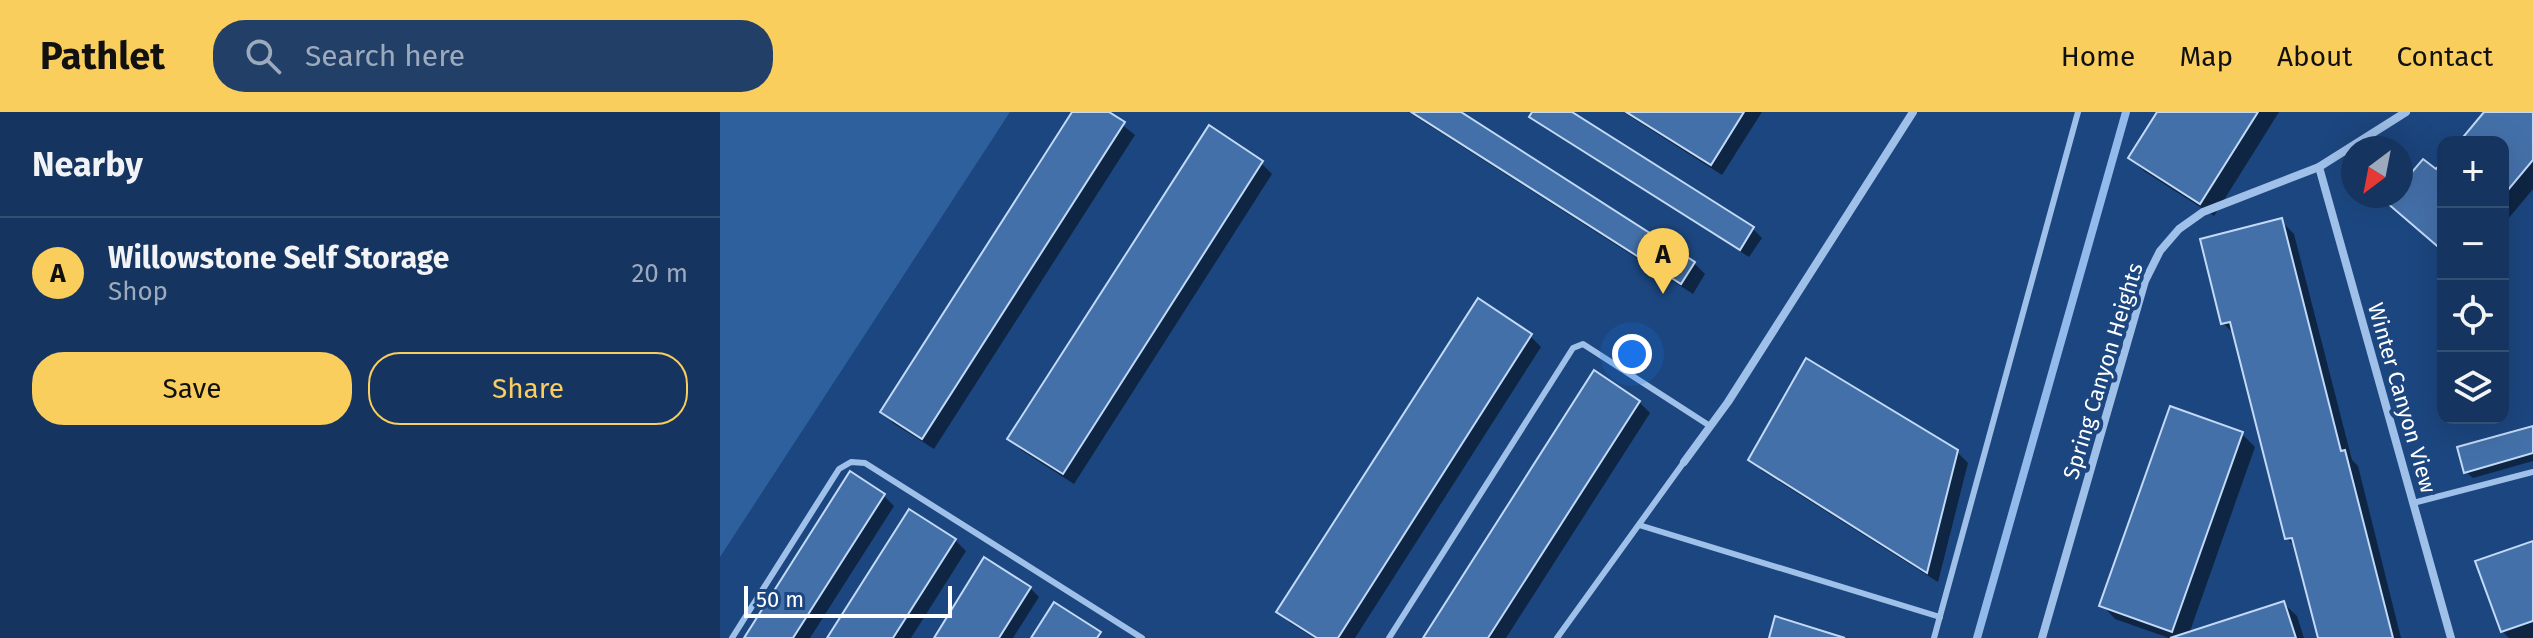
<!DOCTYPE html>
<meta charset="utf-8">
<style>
:root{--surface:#15345f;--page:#223f68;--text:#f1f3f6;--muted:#9daabd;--line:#344f74;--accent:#face5c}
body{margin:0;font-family:"Fira Sans",sans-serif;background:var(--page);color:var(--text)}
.controls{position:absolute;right:24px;top:24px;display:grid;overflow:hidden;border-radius:16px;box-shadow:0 8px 32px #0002}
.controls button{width:72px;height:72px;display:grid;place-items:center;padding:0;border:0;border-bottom:2px solid var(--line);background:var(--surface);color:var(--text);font:40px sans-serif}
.compass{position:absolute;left:1621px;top:24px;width:72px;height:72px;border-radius:50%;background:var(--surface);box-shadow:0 8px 32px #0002;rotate:212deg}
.scale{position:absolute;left:24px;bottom:20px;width:208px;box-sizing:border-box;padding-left:8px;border:4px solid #fff;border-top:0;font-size:22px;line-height:28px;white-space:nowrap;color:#fff;-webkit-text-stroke:6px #1c467f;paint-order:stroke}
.you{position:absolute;left:912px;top:242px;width:28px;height:28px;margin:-20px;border:6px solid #fff;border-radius:50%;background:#1a73e8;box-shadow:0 0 0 12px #1a73e833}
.badge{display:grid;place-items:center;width:52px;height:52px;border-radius:50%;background:var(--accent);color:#111;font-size:26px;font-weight:700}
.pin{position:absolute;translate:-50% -66px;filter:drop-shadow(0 2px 4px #0008)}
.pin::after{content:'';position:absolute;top:42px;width:28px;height:24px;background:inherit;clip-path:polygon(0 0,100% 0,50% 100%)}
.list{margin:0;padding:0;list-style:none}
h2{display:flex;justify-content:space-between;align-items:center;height:104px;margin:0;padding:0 32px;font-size:34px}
h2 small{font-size:26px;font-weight:400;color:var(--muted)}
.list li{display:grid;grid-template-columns:52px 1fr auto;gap:24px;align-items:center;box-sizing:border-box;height:112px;padding:0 32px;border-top:2px solid var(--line)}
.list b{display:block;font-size:30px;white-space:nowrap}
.list p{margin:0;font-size:26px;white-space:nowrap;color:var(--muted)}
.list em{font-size:26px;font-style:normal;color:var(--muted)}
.actions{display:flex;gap:16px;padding:24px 32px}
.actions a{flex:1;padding:18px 0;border:2px solid var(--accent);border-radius:32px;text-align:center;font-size:28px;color:var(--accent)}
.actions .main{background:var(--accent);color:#111}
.icon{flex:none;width:44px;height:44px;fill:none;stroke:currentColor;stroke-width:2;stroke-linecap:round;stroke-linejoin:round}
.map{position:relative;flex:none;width:1813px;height:526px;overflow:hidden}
header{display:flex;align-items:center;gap:48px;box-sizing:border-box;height:112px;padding:0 40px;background:var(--accent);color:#111}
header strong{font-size:38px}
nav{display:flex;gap:44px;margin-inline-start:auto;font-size:28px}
.search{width:560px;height:72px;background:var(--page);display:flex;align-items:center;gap:20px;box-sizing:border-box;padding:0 28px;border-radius:32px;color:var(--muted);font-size:30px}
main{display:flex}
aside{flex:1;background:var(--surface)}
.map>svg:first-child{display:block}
</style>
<header>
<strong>Pathlet</strong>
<div class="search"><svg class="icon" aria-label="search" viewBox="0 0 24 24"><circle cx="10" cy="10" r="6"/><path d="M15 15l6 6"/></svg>Search here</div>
<nav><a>Home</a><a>Map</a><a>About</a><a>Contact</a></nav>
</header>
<main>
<aside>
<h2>Nearby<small></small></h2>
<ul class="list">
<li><span class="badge">A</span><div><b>Willowstone Self Storage</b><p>Shop</p></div><em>20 m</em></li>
</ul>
<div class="actions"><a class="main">Save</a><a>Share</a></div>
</aside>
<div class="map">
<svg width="1813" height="526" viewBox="0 0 1813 526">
<rect width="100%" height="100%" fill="#1c467f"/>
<path fill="#2e609e" d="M0 0H290L0 445Z"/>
<g fill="#0007">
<path d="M355 0H386L415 23 214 337 173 311 162 300Z"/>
<path d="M688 0H737L974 151 985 162 973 182Z"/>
<path d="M814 0H849L1033 117 1042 126 1029 145 820 13 812 4Z"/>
<path d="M903 0H1042L1002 63Z"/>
<path d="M1439 0H1559L1494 104 1424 59 1410 46Z"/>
<path d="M1767 0H1813V77L1783 113V30H1742Z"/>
<path d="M541 51 552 62 354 372 301 338 290 327Z"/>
<path d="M1561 109 1574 122 1632 348 1638 354 1681 526H1600L1577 436 1567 426 1515 223 1503 211Z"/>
<path d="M810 224 821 235 635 526H594L570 511 559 500Z"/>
<path d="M919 290 930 301 786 526H706Z"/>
<path d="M1813 317V349L1753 366 1746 360Z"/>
<path d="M1522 322 1535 335 1469 522 1563 491 1577 504 1584 526H1449L1395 507 1382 493Z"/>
<path d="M1237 340 1248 351 1218 470 1042 359 1031 348Z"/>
<path d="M163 383 174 394 90 526H26Z"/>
<path d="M235 428 246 439 191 526H110Z"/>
<path d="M1813 431V526H1789L1782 519Z"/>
<path d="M310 476 319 485 293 526H216Z"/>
</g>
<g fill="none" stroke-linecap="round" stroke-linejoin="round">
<path stroke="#92bbeb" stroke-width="8" d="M1257 526 1406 0"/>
</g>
<g fill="#4470a9" stroke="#c3daf7" stroke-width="2">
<path d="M352 0H389L405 10 202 327 160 300Z"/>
<path d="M691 0H741L975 150 961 172Z"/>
<path d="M812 0H852L1034 115 1020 138 809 5Z"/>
<path d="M906 0H1024L991 53Z"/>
<path d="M1437 0H1538L1480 92 1408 46Z"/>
<path d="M1764 0H1813V48L1783 84V30H1739Z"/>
<path d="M489 13 543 49 343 362 287 327Z"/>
<path d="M1703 47 1716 57 1723 49V139L1666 90 1672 84H1681V73Z"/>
<path d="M1562 106 1621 339 1625 338 1673 526H1598L1572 426 1565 427 1510 210 1501 212 1480 127Z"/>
<path d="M758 186 812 222 618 526H597L556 500Z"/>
<path d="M1086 246 1238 338 1207 461 1028 348Z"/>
<path d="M874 258 920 289 768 526H703Z"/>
<path d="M1450 294 1523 320 1452 520 1379 494Z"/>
<path d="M1813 314V341L1744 361 1737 335Z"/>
<path d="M130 359 165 382 73 526H24Z"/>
<path d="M189 397 236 427 173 526H107Z"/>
<path d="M1813 429V509L1781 520 1755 449Z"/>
<path d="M264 445 311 475 279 526H214Z"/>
<path d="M1564 489 1576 526H1450Z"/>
<path d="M334 490 381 520 377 526H311Z"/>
<path d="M1055 504 1125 526H1049Z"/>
</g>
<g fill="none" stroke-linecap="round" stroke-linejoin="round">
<g stroke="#9fc0e9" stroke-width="6">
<path d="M1693 391 1813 360"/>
<path d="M919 413 1220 505"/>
<path d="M12 526 119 357 131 350 145 351 422 526"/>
<path d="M669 526 853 236 863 232 990 314"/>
<path d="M837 526 964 350"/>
<path d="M1214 526 1358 0"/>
</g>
<g stroke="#9fc0e9" stroke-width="8">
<path d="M1599 55 1731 526"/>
<path d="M964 350 1008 290 1193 0"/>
<path d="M1322 526 1425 169 1440 139 1459 117 1483 100 1599 55 1686 0"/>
</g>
</g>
<g text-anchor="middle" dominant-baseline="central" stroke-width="8" stroke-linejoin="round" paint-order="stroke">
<g font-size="22" fill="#fff" stroke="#1c467f">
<text transform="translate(1383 259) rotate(-73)">Spring Canyon Heights</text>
<text transform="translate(1682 286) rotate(74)">Winter Canyon View</text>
</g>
</g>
</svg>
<div class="controls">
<button>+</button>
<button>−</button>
<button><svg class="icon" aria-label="locate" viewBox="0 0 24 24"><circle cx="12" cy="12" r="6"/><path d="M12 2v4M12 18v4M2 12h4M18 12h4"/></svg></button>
<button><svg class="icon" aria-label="layers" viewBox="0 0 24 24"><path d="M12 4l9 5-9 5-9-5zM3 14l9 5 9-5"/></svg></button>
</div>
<svg class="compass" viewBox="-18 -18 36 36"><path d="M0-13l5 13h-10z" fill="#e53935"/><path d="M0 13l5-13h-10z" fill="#9daabd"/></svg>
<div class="scale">50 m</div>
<div class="you"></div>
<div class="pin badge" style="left:943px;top:182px">A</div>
</div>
</main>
